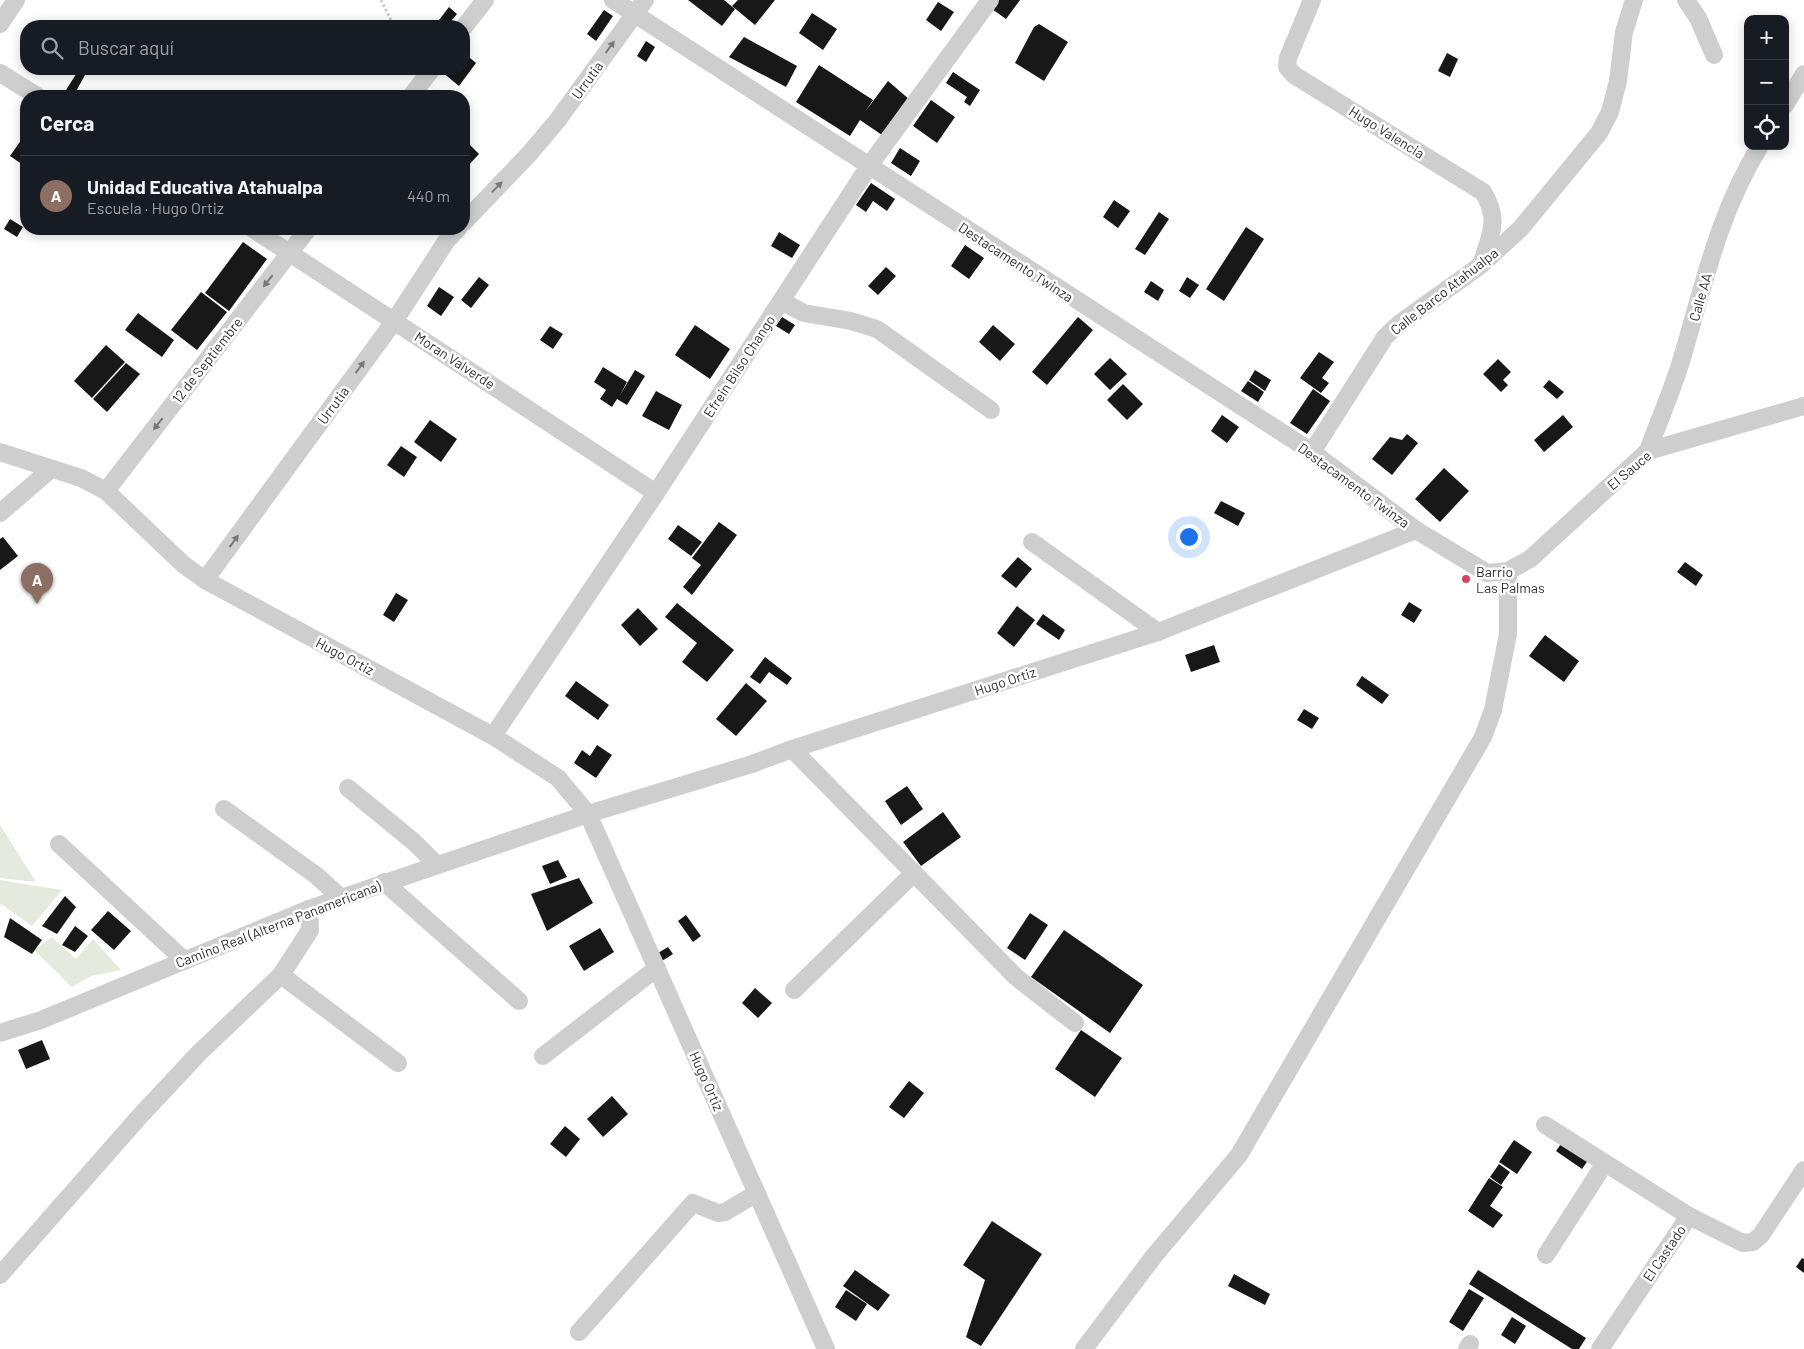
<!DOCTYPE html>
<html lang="es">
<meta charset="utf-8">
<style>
:root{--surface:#171b24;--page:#20242c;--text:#f1f3f6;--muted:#9ea1a6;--line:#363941;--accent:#d8445b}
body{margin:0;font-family:Barlow,sans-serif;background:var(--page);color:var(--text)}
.controls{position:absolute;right:15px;top:15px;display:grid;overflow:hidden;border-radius:10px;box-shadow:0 2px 12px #0003}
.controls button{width:45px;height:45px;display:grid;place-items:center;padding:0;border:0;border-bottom:1px solid var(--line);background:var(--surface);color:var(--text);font:25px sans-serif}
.you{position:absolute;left:1188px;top:536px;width:18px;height:18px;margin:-12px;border:4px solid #fff;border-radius:50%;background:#1a73e8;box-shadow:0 0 0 8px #1a73e833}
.badge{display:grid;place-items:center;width:32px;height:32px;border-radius:50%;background:var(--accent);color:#fff;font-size:16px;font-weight:700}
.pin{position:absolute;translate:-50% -41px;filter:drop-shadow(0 1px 2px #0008)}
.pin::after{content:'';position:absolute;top:26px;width:18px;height:15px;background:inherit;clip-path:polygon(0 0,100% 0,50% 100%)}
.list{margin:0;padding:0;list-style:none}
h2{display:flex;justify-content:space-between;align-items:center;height:65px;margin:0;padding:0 20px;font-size:21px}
h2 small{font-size:16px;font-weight:400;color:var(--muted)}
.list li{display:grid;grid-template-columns:32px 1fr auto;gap:15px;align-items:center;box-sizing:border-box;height:80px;padding:0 20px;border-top:1px solid var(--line)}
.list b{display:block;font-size:19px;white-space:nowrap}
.list p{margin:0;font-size:16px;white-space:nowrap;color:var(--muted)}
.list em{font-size:16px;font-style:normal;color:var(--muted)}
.icon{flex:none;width:28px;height:28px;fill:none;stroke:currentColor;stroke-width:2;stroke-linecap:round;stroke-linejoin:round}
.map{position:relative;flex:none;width:1804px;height:1349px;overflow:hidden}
.search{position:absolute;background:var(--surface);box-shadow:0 2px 12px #0003;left:20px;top:20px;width:450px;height:55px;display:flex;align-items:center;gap:12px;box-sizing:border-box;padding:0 18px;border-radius:20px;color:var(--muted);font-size:19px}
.panel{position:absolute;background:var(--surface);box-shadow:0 2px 12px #0003;left:20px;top:90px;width:450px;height:145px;border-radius:20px}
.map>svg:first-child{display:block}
</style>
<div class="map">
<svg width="1804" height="1349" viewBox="0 0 1804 1349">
<rect width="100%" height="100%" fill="#fff"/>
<g fill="#e5eade">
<path d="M0 825 36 882 0 878Z"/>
<path d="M0 880 62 890 32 926 1 904 0 907Z"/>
<path d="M52 937 76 959 93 939 121 970 91 976 72 987 34 950Z"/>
</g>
<g fill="#181818">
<path d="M688 0H724L735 9 722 26Z"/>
<path d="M738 0H775L755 25 732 6Z"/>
<path d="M999 0H1020L1006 19 992 9Z"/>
<path d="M938 2 954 12 941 31 926 20Z"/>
<path d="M449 7 457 14 447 26 439 20Z"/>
<path d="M604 10 613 16 596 41 587 34Z"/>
<path d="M812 13 837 29 823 50 799 33Z"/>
<path d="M1039 24 1068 42 1044 81 1015 63 1034 27Z"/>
<path d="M744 37 797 66 786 87 729 57Z"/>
<path d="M646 41 655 47 646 62 637 56Z"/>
<path d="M464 53 476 63 459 86 442 72 444 69H464Z"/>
<path d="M1447 53 1458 59 1450 77 1438 71Z"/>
<path d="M819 65 873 100 865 112 888 81 910 100 882 135 860 120 850 136 796 102Z"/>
<path d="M78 71 85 75 74 95 66 90Z"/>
<path d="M953 72 980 90 970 106 964 102 967 97 946 83Z"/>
<path d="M931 100 955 117 937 143 913 126Z"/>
<path d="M24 136 26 138V167L10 156Z"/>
<path d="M464 139 479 154 464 170Z"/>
<path d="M900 148 920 161 911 176 891 163Z"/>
<path d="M871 183 895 199 887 211 873 201 866 212 856 205Z"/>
<path d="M1114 200 1130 211 1118 228 1103 217Z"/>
<path d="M1159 212 1169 219 1145 255 1135 249Z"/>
<path d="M10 219 23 227 17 237 4 229Z"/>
<path d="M1246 227 1264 239 1224 301 1206 289Z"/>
<path d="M779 232 800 245 792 258 771 246Z"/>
<path d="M243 242 267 259 229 311 205 293Z"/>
<path d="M965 245 984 258 969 279 951 266Z"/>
<path d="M886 267 896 276 878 295 868 286Z"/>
<path d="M479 277 489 285 471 308 461 300Z"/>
<path d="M1187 277 1199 285 1190 298 1179 291Z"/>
<path d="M1151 281 1164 290 1158 301 1144 292Z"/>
<path d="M439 287 454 297 441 316 427 306Z"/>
<path d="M201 292 227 312 197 350 171 330Z"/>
<path d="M138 313 174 340 162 357 125 330Z"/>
<path d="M782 317 795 325 789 334 776 326Z"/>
<path d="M1078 317 1093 330 1047 385 1032 372Z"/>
<path d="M695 325 730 349 710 379 675 355Z"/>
<path d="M993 325 1015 344 1000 361 979 342Z"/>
<path d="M550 326 563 334 553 349 540 340Z"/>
<path d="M106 345 125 362 92 398 74 381Z"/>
<path d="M1319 352 1334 362 1322 378 1329 383 1321 393 1300 378Z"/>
<path d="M1110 358 1127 374 1110 390 1094 374Z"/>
<path d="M1498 359 1511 372 1503 380 1508 385 1501 392 1483 374Z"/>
<path d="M126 363 140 374 107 412 93 399Z"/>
<path d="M603 367 627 382 620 395 635 370 645 376 627 405 617 399 612 407 600 399 606 390 594 382Z"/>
<path d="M1255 370 1271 380 1265 391 1249 380Z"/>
<path d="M1549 380 1564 392 1557 399 1543 387Z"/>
<path d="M1248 381 1264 392 1258 402 1241 391Z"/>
<path d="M1123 384 1143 404 1127 420 1107 400Z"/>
<path d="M1313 389 1330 401 1307 434 1290 423Z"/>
<path d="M656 391 682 405 669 430 642 416Z"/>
<path d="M1222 415 1239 427 1227 443 1211 431Z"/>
<path d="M1563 415 1573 427 1544 452 1534 440Z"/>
<path d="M430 420 457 439 441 462 414 442Z"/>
<path d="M1407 434 1418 443 1392 475 1372 459 1390 437 1402 440Z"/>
<path d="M401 446 417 457 404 477 387 465Z"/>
<path d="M1444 468 1469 491 1440 522 1415 499Z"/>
<path d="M1221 501 1245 513 1238 526 1214 513Z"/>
<path d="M719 522 737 535 692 595 683 587 701 565 692 558Z"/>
<path d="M678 525 702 542 691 556 668 539Z"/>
<path d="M3 537 18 556 0 570V539Z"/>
<path d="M1018 557 1032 569 1016 588 1001 576Z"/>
<path d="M1685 562 1703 575 1696 586 1677 572Z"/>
<path d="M396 593 408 600 394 622 383 615Z"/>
<path d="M1409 602 1422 610 1414 623 1401 615Z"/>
<path d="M677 603 734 650 707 682 682 662 697 643 665 617Z"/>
<path d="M1017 606 1035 620 1014 647 997 633Z"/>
<path d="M638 608 658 629 640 646 621 625Z"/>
<path d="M1043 614 1065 630 1059 640 1036 624Z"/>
<path d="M1545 635 1579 661 1564 682 1529 656Z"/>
<path d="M1214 645 1220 662 1191 672 1185 655Z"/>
<path d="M765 657 792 678 787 685 769 672 760 684 750 677Z"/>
<path d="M1362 676 1389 695 1382 704 1356 685Z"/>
<path d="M576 681 609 705 598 720 565 696Z"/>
<path d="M746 683 767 701 736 736 716 719Z"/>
<path d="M1304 709 1319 718 1312 729 1297 720Z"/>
<path d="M597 745 612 755 596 778 574 763 582 750 590 756Z"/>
<path d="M907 786 923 809 901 825 885 801Z"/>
<path d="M943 812 961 837 921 866 903 842Z"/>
<path d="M558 860 567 877 550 884 542 866Z"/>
<path d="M579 878 593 903 547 931 531 894Z"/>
<path d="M65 896 76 907 57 934 42 926Z"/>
<path d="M108 911 131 931 114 950 91 930Z"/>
<path d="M1030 913 1048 925 1025 960 1007 948Z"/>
<path d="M686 915 701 936 693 942 678 921Z"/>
<path d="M10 918 42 940 32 954 4 937Z"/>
<path d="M75 926 88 936 75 952 62 945Z"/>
<path d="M600 928 614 952 584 971 569 946Z"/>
<path d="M1064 930 1143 985 1110 1033 1031 977Z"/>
<path d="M668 947 673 954 662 961 658 953Z"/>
<path d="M755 988 772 1003 758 1018 742 1003Z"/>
<path d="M1081 1030 1122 1058 1095 1097 1055 1069Z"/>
<path d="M42 1040 50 1059 26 1069 18 1050Z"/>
<path d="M909 1081 924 1093 904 1118 889 1107Z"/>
<path d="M612 1096 628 1114 603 1137 587 1119Z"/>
<path d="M565 1126 580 1139 566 1157 550 1144Z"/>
<path d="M1514 1140 1532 1152 1517 1174 1499 1162Z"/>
<path d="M1563 1141 1589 1159 1582 1169 1556 1151Z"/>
<path d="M1499 1164 1510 1172 1501 1185 1490 1177Z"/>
<path d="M1489 1178 1503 1187 1490 1206 1503 1215 1493 1228 1468 1211Z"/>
<path d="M992 1221 1042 1254 981 1346 966 1337 985 1280 963 1265Z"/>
<path d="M1802 1258 1804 1259V1273L1796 1267Z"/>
<path d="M855 1270 890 1295 878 1311 843 1286Z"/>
<path d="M1478 1270 1586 1338 1579 1349H1572L1469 1284Z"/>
<path d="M1234 1274 1270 1294 1265 1305 1228 1286Z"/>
<path d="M1469 1289 1484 1298 1463 1331 1449 1322Z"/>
<path d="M846 1290 867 1304 856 1321 835 1307Z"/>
<path d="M1512 1317 1526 1326 1515 1344 1501 1335Z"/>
</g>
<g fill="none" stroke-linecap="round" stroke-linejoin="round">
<path stroke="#cbcbcb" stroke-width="3" stroke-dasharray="2.5 2.5" stroke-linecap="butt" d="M381 0 394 26"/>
<g stroke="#cecece" stroke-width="18">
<path d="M613 0 1312 452 1416 530 1487 573 1508 571 1530 559 1648 451 1804 406"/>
<path d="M1312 0 1288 58 1287 67 1294 75 1483 192C1500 220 1491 233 1482 262"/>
<path d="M1686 0 1698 18 1714 55"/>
<path d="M0 24 16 0"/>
<path d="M464 27 485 0"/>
<path d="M0 73 37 96"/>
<path d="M411 96 432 69"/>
<path d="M1785 105 1804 74"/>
<path d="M464 222 530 153 557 121 645 0"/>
<path d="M253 229 656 493"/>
<path d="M781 301 804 313 851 321 877 329 991 410"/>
<path d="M1648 451C1659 420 1673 389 1682 358 1704 284 1719 212 1760 146"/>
<path d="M0 452 81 478 106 491 184 565 205 580 493 736 558 778 588 814 826 1349"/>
<path d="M1312 452 1385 337 1400 323 1481 265 1521 228 1599 133 1610 112 1618 81 1624 32 1634 0"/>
<path d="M106 491 308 229"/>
<path d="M0 513 51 469"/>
<path d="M1032 542 1158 632"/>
<path d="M205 580 395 320 447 240 458 229"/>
<path d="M493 736 656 493 869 166 990 0"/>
<path d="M792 749 1016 977 1075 1023"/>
<path d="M348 788 414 842 437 865"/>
<path d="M224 809 317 876 341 898"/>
<path d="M59 844 185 961"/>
<path d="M384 882 519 1001"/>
<path d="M281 975 398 1063"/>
<path d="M794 990 914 873"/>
<path d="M0 1033 41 1020 309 909 588 814 752 764 792 749 1158 632 1416 530"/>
<path d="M543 1056 657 968"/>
<path d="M1545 1125 1689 1216"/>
<path d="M1546 1255 1605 1163"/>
<path d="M0 1275 140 1116 199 1053 281 975 310 930 309 909"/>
<path d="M579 1332 693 1203 718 1213 725 1212 757 1193"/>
<path d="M1084 1349 1154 1256 1239 1155 1483 737 1493 710 1508 634V571"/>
<path d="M1467 1349 1470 1344"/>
<path d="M1600 1349 1689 1216 1743 1243 1753 1242 1761 1235 1804 1170"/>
</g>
</g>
<defs><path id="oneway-solid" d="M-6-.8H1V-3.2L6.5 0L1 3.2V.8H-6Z" transform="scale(1.25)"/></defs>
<g fill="#787878">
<use href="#oneway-solid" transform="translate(610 47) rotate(-54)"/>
<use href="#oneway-solid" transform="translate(497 187) rotate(-46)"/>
<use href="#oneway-solid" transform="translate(268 281) rotate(128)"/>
<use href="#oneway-solid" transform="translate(360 367) rotate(-54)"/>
<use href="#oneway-solid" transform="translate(158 424) rotate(128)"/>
<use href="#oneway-solid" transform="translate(234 541) rotate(-54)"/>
</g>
<circle fill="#d8445b" stroke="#fff" stroke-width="2" cx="1466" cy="579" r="5"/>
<g text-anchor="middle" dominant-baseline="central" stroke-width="5" stroke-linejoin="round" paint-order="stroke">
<g font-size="14" fill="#313131" stroke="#fff">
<text transform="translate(587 80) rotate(-54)">Urrutia</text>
<text transform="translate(1387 132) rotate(32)">Hugo Valencia</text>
<text transform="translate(1016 262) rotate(33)">Destacamento Twinza</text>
<text transform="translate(1444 291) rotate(-38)">Calle Barco Atahualpa</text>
<text transform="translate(1700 297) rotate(-74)">Calle AA</text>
<text transform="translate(207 360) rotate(-52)">12 de Septiembre</text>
<text transform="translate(455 360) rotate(33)">Moran Valverde</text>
<text transform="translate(739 366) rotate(-57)">Efrein Bilso Chango</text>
<text transform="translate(333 405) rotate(-54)">Urrutia</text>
<text transform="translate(1629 470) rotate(-40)">El Sauce</text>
<text transform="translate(1354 485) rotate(36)">Destacamento Twinza</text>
<text transform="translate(345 656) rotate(28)">Hugo Ortiz</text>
<text transform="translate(1005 681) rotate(-18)">Hugo Ortiz</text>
<text transform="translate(278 924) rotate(-21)">Camino Real (Alterna Panamericana)</text>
<text transform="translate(707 1081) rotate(66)">Hugo Ortiz</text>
<text transform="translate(1664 1253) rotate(-56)">El Castado</text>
</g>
<g font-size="14" fill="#313131" stroke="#fff" text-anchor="start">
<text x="1476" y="571">Barrio<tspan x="1476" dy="16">Las Palmas</tspan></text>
</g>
</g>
</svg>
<div class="controls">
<button>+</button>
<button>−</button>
<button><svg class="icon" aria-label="locate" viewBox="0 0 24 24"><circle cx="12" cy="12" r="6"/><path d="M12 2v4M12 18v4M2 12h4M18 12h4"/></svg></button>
</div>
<div class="you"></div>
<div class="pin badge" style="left:37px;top:604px;background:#8d6e63">A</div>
<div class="search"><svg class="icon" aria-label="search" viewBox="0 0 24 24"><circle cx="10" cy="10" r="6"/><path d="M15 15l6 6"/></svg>Buscar aquí</div>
<section class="panel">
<h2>Cerca<small></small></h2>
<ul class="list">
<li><span class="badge" style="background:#8d6e63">A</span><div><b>Unidad Educativa Atahualpa</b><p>Escuela · Hugo Ortiz</p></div><em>440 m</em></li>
</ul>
</section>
</div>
